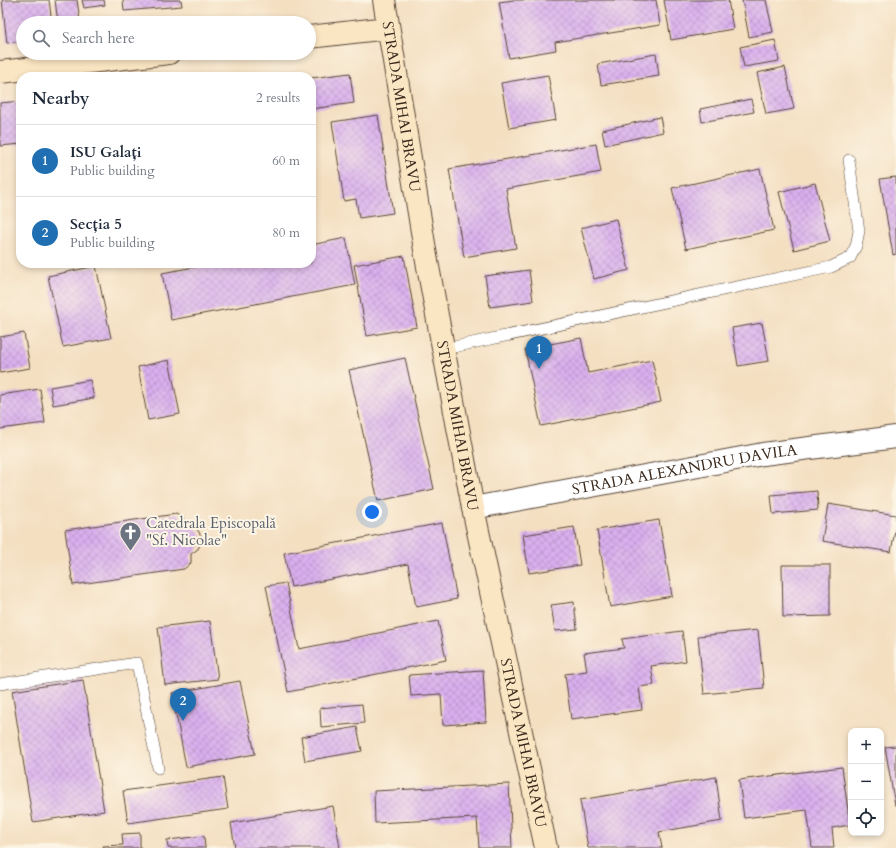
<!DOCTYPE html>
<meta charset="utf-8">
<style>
:root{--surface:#fff;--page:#f2f2f3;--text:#1f2937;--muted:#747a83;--line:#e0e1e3;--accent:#1f6fb2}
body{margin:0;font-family:Cardo,serif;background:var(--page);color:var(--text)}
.controls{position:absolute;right:12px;bottom:12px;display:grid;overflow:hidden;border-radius:8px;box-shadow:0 2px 6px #0003}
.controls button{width:36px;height:36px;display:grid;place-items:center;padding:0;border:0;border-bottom:1px solid var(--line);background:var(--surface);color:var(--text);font:20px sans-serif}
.you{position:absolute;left:372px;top:512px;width:14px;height:14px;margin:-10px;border:3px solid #fff;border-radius:50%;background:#1a73e8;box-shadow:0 0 0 6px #1a73e833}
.badge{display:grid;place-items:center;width:26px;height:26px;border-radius:50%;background:var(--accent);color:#fff;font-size:13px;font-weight:700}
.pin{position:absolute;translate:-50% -33px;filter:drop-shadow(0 1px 2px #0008)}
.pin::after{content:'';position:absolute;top:21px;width:14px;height:12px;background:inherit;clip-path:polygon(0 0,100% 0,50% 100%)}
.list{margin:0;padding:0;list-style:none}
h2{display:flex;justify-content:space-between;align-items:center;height:52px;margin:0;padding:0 16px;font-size:17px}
h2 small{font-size:13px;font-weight:400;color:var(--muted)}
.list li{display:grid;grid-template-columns:26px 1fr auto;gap:12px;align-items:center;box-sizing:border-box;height:72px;padding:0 16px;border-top:1px solid var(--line)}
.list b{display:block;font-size:15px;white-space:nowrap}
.list p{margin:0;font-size:13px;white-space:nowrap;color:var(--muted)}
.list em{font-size:13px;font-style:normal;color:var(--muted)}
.icon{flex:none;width:22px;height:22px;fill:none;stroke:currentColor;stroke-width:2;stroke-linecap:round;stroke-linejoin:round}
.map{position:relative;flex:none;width:896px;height:848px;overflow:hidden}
.search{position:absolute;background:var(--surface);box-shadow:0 2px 6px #0003;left:16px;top:16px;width:300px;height:44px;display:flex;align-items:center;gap:10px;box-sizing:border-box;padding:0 14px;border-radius:22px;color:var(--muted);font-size:15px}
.panel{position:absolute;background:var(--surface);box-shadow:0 2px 6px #0003;left:16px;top:72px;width:300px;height:196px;border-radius:16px}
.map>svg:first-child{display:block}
</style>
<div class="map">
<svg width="896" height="848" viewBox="0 0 896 848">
<defs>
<pattern id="building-cross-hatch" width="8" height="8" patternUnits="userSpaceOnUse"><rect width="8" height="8" fill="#dab0ef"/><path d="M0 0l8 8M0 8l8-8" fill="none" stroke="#b28fc1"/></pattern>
</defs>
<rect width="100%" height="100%" fill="#fcf5e5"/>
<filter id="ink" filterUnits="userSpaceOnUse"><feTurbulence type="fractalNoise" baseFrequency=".025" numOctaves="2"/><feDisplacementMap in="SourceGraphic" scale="8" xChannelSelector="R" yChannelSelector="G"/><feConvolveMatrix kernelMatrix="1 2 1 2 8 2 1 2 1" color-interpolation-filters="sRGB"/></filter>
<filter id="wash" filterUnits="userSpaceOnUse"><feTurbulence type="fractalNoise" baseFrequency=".012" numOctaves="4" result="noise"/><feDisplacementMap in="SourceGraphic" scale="16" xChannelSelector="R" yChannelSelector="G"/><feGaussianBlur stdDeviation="0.9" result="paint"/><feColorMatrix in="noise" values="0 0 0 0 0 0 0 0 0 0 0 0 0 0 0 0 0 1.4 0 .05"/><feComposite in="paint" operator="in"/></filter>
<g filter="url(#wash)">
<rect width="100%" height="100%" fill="#f4dfc1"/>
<g id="blocks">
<g fill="url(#building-cross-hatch)">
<path d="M2 0H49L52 23H23V41L7 43Z"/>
<path d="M55 0H77L80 21 70 23H58Z"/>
<path d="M82 0H104L105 5 84 8Z"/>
<path d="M123 0H181L182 6 124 11Z"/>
<path d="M513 0H656L660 25 555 42 556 50 509 58 499 2Z"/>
<path d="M664 0H728L733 29 671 40Z"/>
<path d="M742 0H766L773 32 749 37Z"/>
<path d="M775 40 779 61 744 67 740 47Z"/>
<path d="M656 54 659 76 601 85 598 64Z"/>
<path d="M785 67 794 109 766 114 757 73Z"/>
<path d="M350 73 354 103 311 109V78Z"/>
<path d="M548 75 556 120 509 128 501 83Z"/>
<path d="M751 99 754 112 702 122 700 109Z"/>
<path d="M21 101V144L0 146V103Z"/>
<path d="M378 115 393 213 359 218 356 199 344 201 332 122Z"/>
<path d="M660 117 663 132 605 145 602 130Z"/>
<path d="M596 144 601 172 506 189 516 248 464 257 449 169Z"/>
<path d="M760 169 774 230 686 249 672 188Z"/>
<path d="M896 177V254L893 255 880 179Z"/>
<path d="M815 183 830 241 794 250 779 192Z"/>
<path d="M616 219 629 270 594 279 581 228Z"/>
<path d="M346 238 355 285 171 320 162 273 216 263H311V245Z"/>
<path d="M404 256 417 327 367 336 354 265Z"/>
<path d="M96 266 111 338 63 347 48 276Z"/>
<path d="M529 270 533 301 490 307 485 276Z"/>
<path d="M762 323 769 361 738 366 732 328Z"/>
<path d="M24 333 30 368 0 373V337Z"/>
<path d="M581 338 588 373 652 360 661 402 541 426 525 349Z"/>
<path d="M405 358 434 489 378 501 349 370Z"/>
<path d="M169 360 180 414 148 420 138 367Z"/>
<path d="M90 380 94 398 53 405 50 387Z"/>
<path d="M40 389 45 423 0 429V395Z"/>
<path d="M817 491 818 510 773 514 771 495Z"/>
<path d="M828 504 896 515V525L891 552 822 541Z"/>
<path d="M176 514 183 518 186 523 194 526 199 532 202 540 198 549 191 554V563L184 569 73 585 65 530Z"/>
<path d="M659 520 672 596 610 607 597 530Z"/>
<path d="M442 523 457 599 416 607 408 564 291 587 284 553Z"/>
<path d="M574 527 580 565 529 573 523 535Z"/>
<path d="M782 565H830V616L783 617Z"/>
<path d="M286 583 299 649 438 621 446 660 288 692 266 586Z"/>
<path d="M574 602 577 629 555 631 551 605Z"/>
<path d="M210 621 218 679 165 685 158 627Z"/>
<path d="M758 630 764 688 704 694 698 636Z"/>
<path d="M682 631 686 661 651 666 654 685 639 687 642 710 571 719 565 674 587 671 584 653 624 648 622 639Z"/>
<path d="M483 670 486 722 443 725 441 694 411 696 409 675Z"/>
<path d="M83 680 104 811 33 822 12 691Z"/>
<path d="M240 681 255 754 186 767 172 693Z"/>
<path d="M362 704 364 723 321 727 320 708Z"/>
<path d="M357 727 362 751 305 761 301 737Z"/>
<path d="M896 746V805H895L885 747Z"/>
<path d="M842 767 850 825 832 828 834 848H812L807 810 744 818 739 780Z"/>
<path d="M223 777 228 809 128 823 123 791Z"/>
<path d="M716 777 722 821 659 832 662 848H588L580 800Z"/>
<path d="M509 784 512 848H479L477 818 375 823 374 791Z"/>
<path d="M333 806 340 848H235L231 823Z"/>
<path d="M140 833V848H104L103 846 123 845 122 834Z"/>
<path d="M204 836 205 848H168L167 840Z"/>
</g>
</g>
</g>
<g filter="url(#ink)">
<use href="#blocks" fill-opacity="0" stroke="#574536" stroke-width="1"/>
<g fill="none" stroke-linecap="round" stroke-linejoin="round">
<defs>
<g id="lane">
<path d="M444 349 831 267 850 258 856 246 859 231 849 160"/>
<path d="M0 684 137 663 158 768"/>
</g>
<g id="street">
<path id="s1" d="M473 508 763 454 896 437"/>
</g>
<g id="secondary">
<path id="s2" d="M384 0 426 256 473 508 546 848"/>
<path d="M309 37 388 28"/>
<path d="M0 72 169 53"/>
</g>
</defs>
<use href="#lane" stroke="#574536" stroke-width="12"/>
<use href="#street" stroke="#574536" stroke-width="24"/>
<use href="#secondary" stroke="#574536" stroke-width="24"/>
<use href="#lane" stroke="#fff" stroke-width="11"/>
<use href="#street" stroke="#fff" stroke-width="22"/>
<use href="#secondary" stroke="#fbe6c3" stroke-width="22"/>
</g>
</g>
<defs>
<symbol id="church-pin" viewBox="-11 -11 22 30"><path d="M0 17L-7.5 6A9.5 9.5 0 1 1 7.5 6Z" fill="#6b7280" stroke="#fcf5e5"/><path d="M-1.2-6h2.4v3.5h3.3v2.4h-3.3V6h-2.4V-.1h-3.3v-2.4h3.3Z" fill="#fff"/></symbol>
</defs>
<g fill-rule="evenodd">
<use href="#church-pin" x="118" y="520" width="25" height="34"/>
</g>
<g text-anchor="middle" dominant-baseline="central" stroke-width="4" stroke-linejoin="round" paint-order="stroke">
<g font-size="15" fill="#3b2a1e" stroke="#fcf5e5">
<text stroke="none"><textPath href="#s2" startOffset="108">STRADA MIHAI BRAVU</textPath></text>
<text stroke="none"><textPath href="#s2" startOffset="432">STRADA MIHAI BRAVU</textPath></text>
<text stroke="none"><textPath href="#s1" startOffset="215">STRADA ALEXANDRU DAVILA</textPath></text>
<text stroke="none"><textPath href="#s2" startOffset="756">STRADA MIHAI BRAVU</textPath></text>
</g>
<g font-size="15" fill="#5b616d" stroke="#fcf5e5" text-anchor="start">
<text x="146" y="523">Catedrala Episcopală<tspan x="146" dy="17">"Sf. Nicolae"</tspan></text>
</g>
</g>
</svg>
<div class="controls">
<button>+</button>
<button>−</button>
<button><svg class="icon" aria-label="locate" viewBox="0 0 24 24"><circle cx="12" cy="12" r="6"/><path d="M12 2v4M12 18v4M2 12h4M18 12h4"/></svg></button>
</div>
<div class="you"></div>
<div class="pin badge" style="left:539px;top:369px">1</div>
<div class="pin badge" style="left:183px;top:721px">2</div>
<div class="search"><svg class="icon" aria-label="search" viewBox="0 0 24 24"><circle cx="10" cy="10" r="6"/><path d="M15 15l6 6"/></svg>Search here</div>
<section class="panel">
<h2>Nearby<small>2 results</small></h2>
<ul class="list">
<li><span class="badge">1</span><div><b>ISU Galați</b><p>Public building</p></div><em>60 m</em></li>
<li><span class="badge">2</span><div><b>Secția 5</b><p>Public building</p></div><em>80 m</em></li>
</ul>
</section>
</div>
